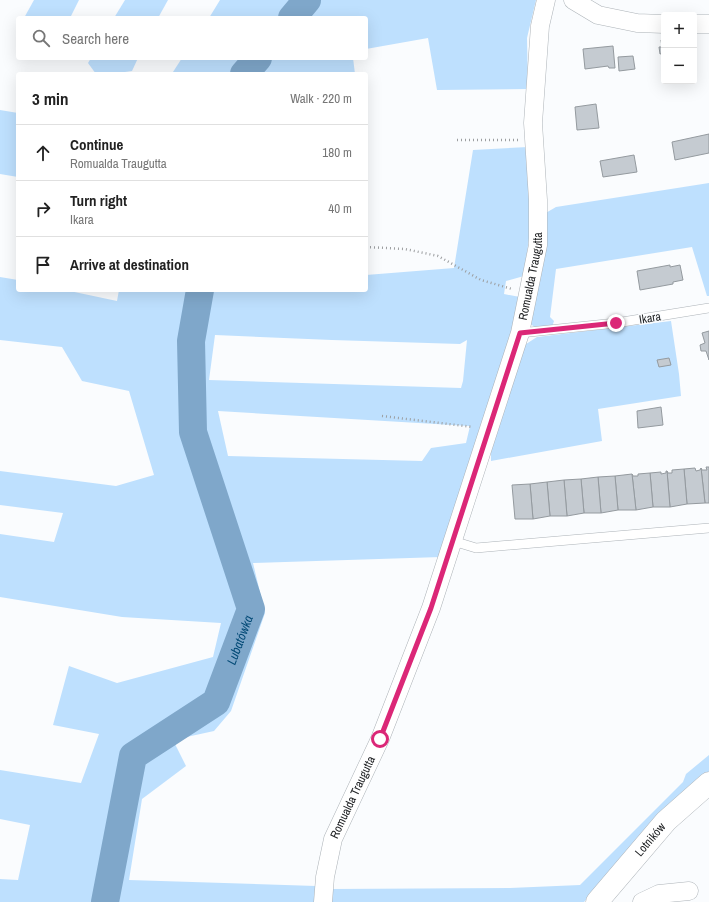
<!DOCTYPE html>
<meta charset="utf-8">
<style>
:root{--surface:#fff;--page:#f6f6f6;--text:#222;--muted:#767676;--line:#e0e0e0}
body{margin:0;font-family:"Archivo Narrow",sans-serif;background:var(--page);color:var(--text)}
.controls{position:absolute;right:12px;top:12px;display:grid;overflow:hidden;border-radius:4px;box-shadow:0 4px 16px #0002}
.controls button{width:36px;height:36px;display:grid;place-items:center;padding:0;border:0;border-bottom:1px solid var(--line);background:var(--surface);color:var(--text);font:20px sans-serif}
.stop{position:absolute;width:12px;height:12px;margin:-9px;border:3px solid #db2777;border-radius:50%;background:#fff}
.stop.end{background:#db2777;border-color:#fff;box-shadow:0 1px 4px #0008}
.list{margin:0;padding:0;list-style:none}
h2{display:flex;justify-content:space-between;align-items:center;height:52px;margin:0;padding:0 16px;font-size:17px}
h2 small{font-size:13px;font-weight:400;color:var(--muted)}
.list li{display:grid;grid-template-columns:26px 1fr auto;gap:12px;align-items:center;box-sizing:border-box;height:56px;padding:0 16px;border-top:1px solid var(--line)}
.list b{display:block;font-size:15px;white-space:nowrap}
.list p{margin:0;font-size:13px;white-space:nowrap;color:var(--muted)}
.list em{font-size:13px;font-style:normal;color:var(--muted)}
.icon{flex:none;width:22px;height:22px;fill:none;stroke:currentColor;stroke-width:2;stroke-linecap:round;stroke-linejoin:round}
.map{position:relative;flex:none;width:709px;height:902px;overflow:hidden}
.search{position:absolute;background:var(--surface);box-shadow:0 4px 16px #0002;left:16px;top:16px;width:352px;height:44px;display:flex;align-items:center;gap:10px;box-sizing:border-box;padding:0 14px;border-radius:4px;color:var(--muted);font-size:15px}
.panel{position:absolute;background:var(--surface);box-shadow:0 4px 16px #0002;left:16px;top:72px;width:352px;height:220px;border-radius:4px}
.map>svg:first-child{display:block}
</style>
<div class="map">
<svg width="709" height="902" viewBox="0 0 709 902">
<rect width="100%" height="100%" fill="#fafcfe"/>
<g fill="#bee0fe" fill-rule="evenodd">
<path d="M34 0H79L70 18H24Z"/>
<path d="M125 0H168L158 18H114Z"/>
<path d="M220 0H536L527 38 528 89 437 90 428 38 366 49V18H209Z"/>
<path d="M91 58H138L132 71 111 74H96L88 63Z"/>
<path d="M182 58H353L355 74H174L173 72Z"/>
<path d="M0 110 18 113V177L0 174Z"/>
<path d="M528 147 534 200 524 276 506 281 504 294 520 297 514 325 441 557 253 563 265 613 231 711 214 731 182 738 175 744 186 766 142 799 129 880 316 886 315 902H0V879L18 880 30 825 0 819V770L81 783 99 734 53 725 69 666 117 683 213 657 221 623 122 617 0 597V534L54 542 63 513 0 505V471L116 486 154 475 129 391 82 381 62 347 0 340V277L18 280V290H65L117 301 119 290H366V275L454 268 473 150ZM215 335 332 340 460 344 467 340 463 381 461 388 209 380ZM218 411 469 426H470L466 443 431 448 422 461 228 456Z"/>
<path d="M709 183V296H707L692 247 556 269 550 317 554 321 552 327 536 328 529 323 544 214 556 207Z"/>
<path d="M671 321 679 374 681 396 598 409 602 441 491 461V451L523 346 537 337Z"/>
<path d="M709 755V771L634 844 584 902H328L329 889 510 888 580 885 683 782 686 774Z"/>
</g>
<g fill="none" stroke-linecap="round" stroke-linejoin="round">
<g stroke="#7fa7ca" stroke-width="28">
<path d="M292 18 307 0"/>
<path d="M244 74 258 58"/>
<path id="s1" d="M105 902 133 756 216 702 251 609 193 432 191 341 200 290"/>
</g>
</g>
<g fill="#c5cbd1" stroke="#949a9f">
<path d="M664 39V55V53L660 54 659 47H662L661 40Z"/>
<path d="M613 46 615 68H609L608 66 585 69 583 49Z"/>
<path d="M633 56 635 69 619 71 618 57Z"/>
<path d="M596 104 599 128 577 130 575 107Z"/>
<path d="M709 134V153L675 160 672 142Z"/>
<path d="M634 155 637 172 603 177 600 161Z"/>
<path d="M670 265V267L680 265 683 280 673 282V284L640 290 637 271Z"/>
<path d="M709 331V360L706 351H701L700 345 705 343 702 333Z"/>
<path d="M669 358 671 365 659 367 657 360Z"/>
<path d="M661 407 663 425 638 428 637 411Z"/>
<path d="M706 467H709V503H705L701 468 702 470H707Z"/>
<path d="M695 468 696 471 700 470 701 468 705 503 687 504 684 469Z"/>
<path d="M684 469 687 504 670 507 667 471 668 473H672V470Z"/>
<path d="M666 471H667L670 507H653L650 473 661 472V474L666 473Z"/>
<path d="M650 473 653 507 636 510 632 474 633 476H638V474Z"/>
<path d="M632 474 636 510H618L615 476Z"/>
<path d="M615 476 618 510 601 513 598 477Z"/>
<path d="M598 477 601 513H584L581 479Z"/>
<path d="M581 479 584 513 567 516 564 480Z"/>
<path d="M564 480 567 516H550L547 482Z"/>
<path d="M547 482 550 516 533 519 530 484Z"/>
<path d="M530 484 533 519H515L512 485Z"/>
</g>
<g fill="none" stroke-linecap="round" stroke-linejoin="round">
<defs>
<g id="service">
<path d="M520 333 616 323 709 308"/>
<path d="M453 541 476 548 709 528"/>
</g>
<g id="minor">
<path d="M573 0 598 15 637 23 664 24"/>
<path d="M694 24H709"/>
<path id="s2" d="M323 902 325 877 333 839 380 739 431 608 520 333 538 245V200L533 123 540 26 546 0"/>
<path d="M642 902 659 894 689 891"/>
</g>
<g id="tertiary">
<path id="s3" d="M597 902 666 821 709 783"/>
</g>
</defs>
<use href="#service" stroke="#adb3b8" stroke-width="10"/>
<use href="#minor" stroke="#adb3b8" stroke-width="19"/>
<use href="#tertiary" stroke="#adb3b8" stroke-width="23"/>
<g stroke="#9c9ea0" stroke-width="2.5" stroke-dasharray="1 3" stroke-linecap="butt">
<path d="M457 140H518"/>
<path d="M366 247 405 249 438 256 481 280 512 289"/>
<path d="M382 416 473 427"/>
</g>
<use href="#service" stroke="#fff" stroke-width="9"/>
<use href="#minor" stroke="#fff" stroke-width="18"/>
<use href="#tertiary" stroke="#fff" stroke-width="22"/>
</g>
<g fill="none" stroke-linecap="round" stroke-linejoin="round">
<path stroke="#db2777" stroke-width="5" d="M380 739 431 608 520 333 616 323"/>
</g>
<g text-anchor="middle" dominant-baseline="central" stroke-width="3" stroke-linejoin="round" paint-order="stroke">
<g font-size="12" fill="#222426" stroke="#fafcfe">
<text stroke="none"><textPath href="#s2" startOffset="662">Romualda Traugutta</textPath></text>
<text transform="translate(650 318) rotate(-9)">Ikara</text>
<text stroke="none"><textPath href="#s2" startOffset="110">Romualda Traugutta</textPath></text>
<text stroke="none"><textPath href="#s3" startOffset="82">Lotników</textPath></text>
</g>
<g font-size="13" font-style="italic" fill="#034a76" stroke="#fafcfe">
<text stroke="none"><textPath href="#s1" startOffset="314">Lubatówka</textPath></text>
</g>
</g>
</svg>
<div class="controls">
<button>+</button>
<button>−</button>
</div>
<div class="stop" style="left:380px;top:739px"></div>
<div class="stop end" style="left:616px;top:323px"></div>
<div class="search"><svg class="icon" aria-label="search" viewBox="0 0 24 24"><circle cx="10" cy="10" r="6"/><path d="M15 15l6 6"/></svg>Search here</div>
<section class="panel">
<h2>3 min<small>Walk · 220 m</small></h2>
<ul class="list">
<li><svg class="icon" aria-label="ahead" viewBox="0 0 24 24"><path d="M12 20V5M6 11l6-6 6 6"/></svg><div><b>Continue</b><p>Romualda Traugutta</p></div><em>180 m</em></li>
<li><svg class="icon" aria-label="right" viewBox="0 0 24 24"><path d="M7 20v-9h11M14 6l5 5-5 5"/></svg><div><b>Turn right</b><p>Ikara</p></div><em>40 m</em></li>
<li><svg class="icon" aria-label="arrive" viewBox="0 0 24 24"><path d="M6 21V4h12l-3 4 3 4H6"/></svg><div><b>Arrive at destination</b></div></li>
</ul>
</section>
</div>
